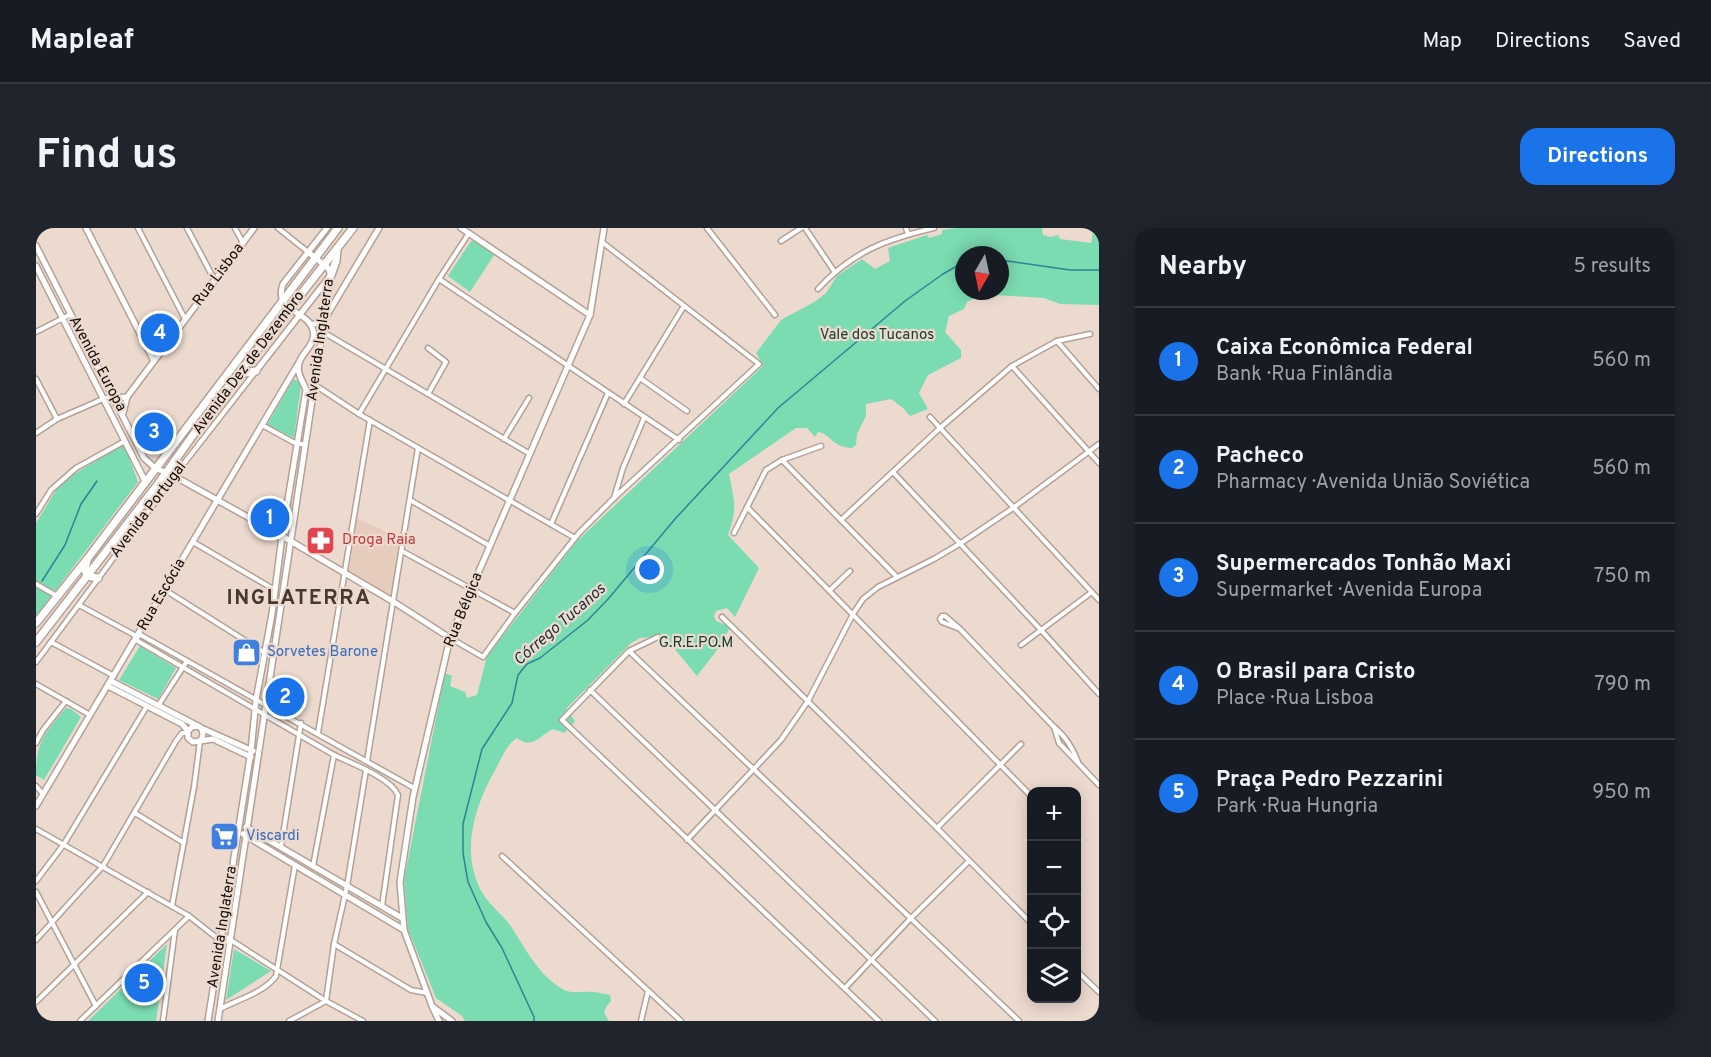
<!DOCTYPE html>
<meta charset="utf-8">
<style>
:root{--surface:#171b24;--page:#20242c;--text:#f1f3f6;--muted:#9ea1a6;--line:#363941;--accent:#1a73e8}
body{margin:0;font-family:Overpass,sans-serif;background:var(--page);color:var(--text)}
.controls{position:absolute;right:18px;bottom:18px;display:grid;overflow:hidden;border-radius:12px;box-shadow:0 3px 15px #0003}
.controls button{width:54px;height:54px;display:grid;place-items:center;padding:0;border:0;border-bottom:2px solid var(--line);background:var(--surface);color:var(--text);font:30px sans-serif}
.compass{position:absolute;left:919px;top:18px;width:54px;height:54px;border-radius:50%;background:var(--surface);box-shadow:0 3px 15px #0003;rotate:189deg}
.you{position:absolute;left:614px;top:342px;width:21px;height:21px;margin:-15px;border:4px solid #fff;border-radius:50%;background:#1a73e8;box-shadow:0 0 0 9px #1a73e833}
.badge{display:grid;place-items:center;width:39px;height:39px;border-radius:50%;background:var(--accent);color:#fff;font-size:20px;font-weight:700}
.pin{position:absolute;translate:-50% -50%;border:3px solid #fff;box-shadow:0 2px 6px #0006}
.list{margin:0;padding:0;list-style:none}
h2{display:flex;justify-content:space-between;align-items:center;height:78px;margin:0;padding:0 24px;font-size:26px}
h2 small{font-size:20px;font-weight:400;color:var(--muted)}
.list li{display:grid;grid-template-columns:39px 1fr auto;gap:18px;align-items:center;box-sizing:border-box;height:108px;padding:0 24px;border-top:2px solid var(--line)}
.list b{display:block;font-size:22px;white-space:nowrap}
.list p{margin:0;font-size:20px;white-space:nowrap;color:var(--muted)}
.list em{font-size:20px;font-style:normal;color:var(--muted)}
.icon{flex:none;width:33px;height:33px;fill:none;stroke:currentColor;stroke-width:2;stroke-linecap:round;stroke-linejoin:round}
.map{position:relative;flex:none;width:1063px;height:793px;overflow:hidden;border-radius:18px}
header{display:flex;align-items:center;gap:36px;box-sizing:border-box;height:84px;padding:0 30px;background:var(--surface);border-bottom:2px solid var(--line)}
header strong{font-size:28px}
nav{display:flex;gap:33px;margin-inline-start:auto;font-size:21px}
.intro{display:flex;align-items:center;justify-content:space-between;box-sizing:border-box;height:144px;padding:0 36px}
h1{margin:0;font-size:42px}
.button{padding:15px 27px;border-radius:18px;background:var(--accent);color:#fff;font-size:21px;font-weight:700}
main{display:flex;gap:36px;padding:0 36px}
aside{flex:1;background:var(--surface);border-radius:18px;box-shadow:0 3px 15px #0003}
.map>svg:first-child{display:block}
</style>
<header>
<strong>Mapleaf</strong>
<nav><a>Map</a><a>Directions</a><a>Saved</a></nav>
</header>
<div class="intro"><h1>Find us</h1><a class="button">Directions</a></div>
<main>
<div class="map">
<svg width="1063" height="793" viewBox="0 0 1063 793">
<rect width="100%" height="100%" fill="#eddacf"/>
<path fill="#e6ccbc" d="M321 290 363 310 356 369 313 344Z"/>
<g fill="#7bdbb1" fill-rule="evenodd">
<path d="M921 0H1006L1007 7 1014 9 1022 7 1024 11 1055 15 1057 3 1063 4V77L1024 76 1008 70 959 67 943 68 931 74 928 81 913 88 909 104 925 122V130L892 147 883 165 892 181 874 188 867 180 855 171 830 176V188L821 206 820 217 816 220C795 219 794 205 782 204L779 209 771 200H760L693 246C698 273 702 279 692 307L723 340 699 389 691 380 680 383 678 388 680 393 694 399 685 417 661 448 628 408 604 410 595 415 530 481 539 493 528 505 517 501C503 508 496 522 481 510 469 518 465 532 458 544 437 581 423 630 449 669 457 680 469 689 476 700 490 722 503 747 525 760 535 767 544 763 556 764 562 764 568 766 574 767L575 773 570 779 568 785 573 793H429L426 788 400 770 372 701 368 652 409 445 416 448 414 458 429 464 431 470 441 467 451 428 541 313 727 138 720 125 745 92 780 73 790 65 801 48 826 31 839 41 854 33 852 20 891 7 893 10 906 6V2ZM928 27H964V63H928Z"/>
<path d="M435 13H440L458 27 434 64 412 48Z"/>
<path d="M257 152H261L265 157 258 210 231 197Z"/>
<path d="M88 216 102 254 0 388V295L25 254Z"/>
<path d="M104 418 140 440 122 471 83 452Z"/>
<path d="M30 480 35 481 45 489 8 552 0 547C0 514 9 505 30 480Z"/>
<path d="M131 716 120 793H52Z"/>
<path d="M198 721 235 743 190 772Z"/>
</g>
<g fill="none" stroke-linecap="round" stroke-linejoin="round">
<g stroke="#2d8497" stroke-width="1.5">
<path d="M964 32 1034 42H1063"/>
<path d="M6 353 29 317 45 276 61 253"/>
<path d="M498 793V789L466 720 450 694 432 654 427 625V596L446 521 476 475 482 447 491 436 504 430 552 392 573 370 639 291 742 180 869 73 907 46 928 34"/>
</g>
<defs>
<g id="street">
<path d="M102 0 149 91"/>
<path d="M151 0 179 53"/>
<path d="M199 0 207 15"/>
<path d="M242 0 272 24"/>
<path d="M671 0 739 87"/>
<path d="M769 0 798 43"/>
<path d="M870 0 872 6"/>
<path d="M745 13 765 0"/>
<path d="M403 51 643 212"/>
<path d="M782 61C816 24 850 11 898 0"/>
<path d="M0 104 35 86"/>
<path d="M287 104 494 226"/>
<path d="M1021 113 1063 161"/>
<path d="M976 138 1063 235"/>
<path d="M604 150 651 183"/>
<path d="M0 151 21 191"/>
<path d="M279 157 323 186 539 310"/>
<path d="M392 166 410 134 392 120"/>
<path d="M588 176 648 78"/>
<path d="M323 186 403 51 433 5"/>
<path d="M894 189 1063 372"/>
<path d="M226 197 257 214 269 217"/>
<path d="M0 205 21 191 67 171"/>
<path d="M468 211 493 170"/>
<path d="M746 232 861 349"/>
<path d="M857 244 1005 402 1063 466"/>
<path d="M578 270 587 240 608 190"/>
<path d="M374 272 454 318"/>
<path d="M711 279 996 569"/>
<path d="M0 286 15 262 40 240 89 213"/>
<path d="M805 292 904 200 976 138 1021 113 1054 106"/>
<path d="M515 296 572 165"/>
<path d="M698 305 730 242 746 232 785 218"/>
<path d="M157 314 239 362"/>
<path d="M366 323 479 385"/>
<path d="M0 356 21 368"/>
<path d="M129 362 229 425"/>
<path d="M794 362 814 343"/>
<path d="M43 377 102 409"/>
<path d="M686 389 901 600 996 696"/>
<path d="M924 401 906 394 904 391 906 388H909L924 401 1017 498C1030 509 1036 519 1042 534"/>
<path d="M103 406 378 560"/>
<path d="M622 409 593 423 526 492 843 793"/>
<path d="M414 410 447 429 479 385 543 305 578 270 723 136 566 14"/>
<path d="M100 412 298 527C315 535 355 550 362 567L346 678"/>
<path d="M15 414 78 448"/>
<path d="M985 417 1056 364"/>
<path d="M593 423 983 793"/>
<path d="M0 434 146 238 220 143"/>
<path d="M0 456 54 487"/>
<path d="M554 462 899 793"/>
<path d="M122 478 151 433"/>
<path d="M1018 499 1023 515 1063 557"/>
<path d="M282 505 334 192"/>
<path d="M0 515 7 502 30 473"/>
<path d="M331 533 382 220"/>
<path d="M0 558 7 566"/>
<path d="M99 585 148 615"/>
<path d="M901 600 985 516"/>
<path d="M0 601 153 688 186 714 194 713"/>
<path d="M651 612 745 512 772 473 817 386 827 371 842 359 898 331 925 315 977 280 1063 216"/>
<path d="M245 619 265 495"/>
<path d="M466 628 645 793"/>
<path d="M277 638 298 527"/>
<path d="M0 653 28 616 111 478"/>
<path d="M0 664 60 778"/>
<path d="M136 678 158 559 164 513"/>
<path d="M185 711 190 709 290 773 327 793"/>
<path d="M0 712 67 638 140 513 146 505H151"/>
<path d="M298 716 375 762 391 765"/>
<path d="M1040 742 1063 764"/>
<path d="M809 760 875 690 933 633"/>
<path d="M0 774 112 664"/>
<path d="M184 781C201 772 229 764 240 748L259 637"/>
<path d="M44 793 153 688"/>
<path d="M127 793 139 702"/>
<path d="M253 793 290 773 298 716 311 658 330 542"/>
<path d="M605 793 612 763"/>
</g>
<g id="secondary">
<path d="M50 0 118 133"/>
<path d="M425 0 554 87"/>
<path d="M0 18 108 230 119 240 138 248 246 308 358 374 414 410"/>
<path d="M0 38 109 253"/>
<path d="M275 97 288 92 343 0"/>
<path d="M220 143 294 48"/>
<path d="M67 171 91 169 218 0"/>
<path d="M87 185 91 169"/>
<path d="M75 453 164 499C168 504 168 508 164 513L157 514 152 510V503L156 499 162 498"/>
<path d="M72 458 146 496 152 503"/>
<path d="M165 500 217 523"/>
<path d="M164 513 177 511 215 529"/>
<path d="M0 578 262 136"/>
<path d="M210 599 366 690"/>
<path d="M207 606 368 702"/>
<path d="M397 779 416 793"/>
<path d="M172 793 215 523 220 472 236 386 246 308 270 162C267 153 260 145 263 135 266 124 281 116 277 102 272 82 237 84 247 56L291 0"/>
<path d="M182 793 295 47 292 40 272 24"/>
<path d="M403 793 396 778 368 702 364 654 377 569 414 410 554 87 568 0"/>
</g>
<g id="highway">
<path d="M295 47 300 33 301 21"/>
<path d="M203 146 220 143"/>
<path d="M51 332 49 342 51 348 62 350"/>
<path d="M0 395 52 330 302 0"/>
<path d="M0 414 122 256 185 168 317 0"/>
</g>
</defs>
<use href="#street" stroke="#b3a196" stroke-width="7"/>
<use href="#secondary" stroke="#b3a196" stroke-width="8"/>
<use href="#highway" stroke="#b3a196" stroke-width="10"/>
<use href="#street" stroke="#fff" stroke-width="4"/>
<use href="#secondary" stroke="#fff" stroke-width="5"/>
<use href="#highway" stroke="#fff" stroke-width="7"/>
</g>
<defs>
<symbol id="pharmacy-square" viewBox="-11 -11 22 22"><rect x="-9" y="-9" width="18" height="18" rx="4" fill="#e0444e" stroke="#eddacf"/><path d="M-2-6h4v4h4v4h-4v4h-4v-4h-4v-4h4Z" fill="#fff"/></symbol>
<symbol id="shop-square" viewBox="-11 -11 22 22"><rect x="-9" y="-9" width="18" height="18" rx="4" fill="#3f7fe0" stroke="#eddacf"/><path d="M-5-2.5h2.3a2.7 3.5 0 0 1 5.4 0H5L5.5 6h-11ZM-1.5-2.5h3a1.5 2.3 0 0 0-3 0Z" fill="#fff"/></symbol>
<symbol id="supermarket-square" viewBox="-11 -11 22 22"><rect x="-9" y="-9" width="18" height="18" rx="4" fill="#3f7fe0" stroke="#eddacf"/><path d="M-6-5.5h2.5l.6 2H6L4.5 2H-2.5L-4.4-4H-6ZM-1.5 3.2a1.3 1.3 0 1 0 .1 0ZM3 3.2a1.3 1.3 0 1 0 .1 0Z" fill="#fff"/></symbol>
</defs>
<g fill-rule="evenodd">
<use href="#pharmacy-square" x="268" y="296" width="33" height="33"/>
<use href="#shop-square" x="194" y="408" width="33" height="33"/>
<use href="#supermarket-square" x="172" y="592" width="33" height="33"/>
</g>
<g text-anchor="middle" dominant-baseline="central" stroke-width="4.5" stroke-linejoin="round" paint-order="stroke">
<g font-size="15" fill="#120c08" stroke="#eddacf">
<text transform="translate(183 47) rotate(-53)">Rua Lisboa</text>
<text transform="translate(285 112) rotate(-82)">Avenida Inglaterra</text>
<text transform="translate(213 135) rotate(-53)">Avenida Dez de Dezembro</text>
<text transform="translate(61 136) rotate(62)">Avenida Europa</text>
<text transform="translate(113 282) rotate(-53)">Avenida Portugal</text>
<text transform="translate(126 367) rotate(-60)">Rua Escócia</text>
<text transform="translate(428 382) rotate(-68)">Rua Bélgica</text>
<text transform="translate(187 699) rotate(-81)">Avenida Inglaterra</text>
</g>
<g font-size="15" fill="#113e2d" stroke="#eddacf">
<text x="841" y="107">Vale dos Tucanos</text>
<text x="660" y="415">G.R.E.PO.M</text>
</g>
<g font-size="15" fill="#be3a42" stroke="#eddacf" text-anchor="start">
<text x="306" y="312">Droga Raia</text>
</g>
<g font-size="15" fill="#366cbe" stroke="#eddacf" text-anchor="start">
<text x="231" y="424">Sorvetes Barone</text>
<text x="210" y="608">Viscardi</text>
</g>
<g font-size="16" font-style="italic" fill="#1a2f34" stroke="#eddacf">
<text transform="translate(524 397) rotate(-41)">Córrego Tucanos</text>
</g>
<g font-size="21" font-weight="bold" letter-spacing="1.5" fill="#483930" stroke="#eddacf">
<text x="263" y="370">INGLATERRA</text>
</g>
</g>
</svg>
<div class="controls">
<button>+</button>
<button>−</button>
<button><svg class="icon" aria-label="locate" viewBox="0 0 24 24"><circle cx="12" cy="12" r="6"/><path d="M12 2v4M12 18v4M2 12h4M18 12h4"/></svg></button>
<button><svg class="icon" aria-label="layers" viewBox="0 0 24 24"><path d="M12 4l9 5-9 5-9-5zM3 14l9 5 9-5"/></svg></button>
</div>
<svg class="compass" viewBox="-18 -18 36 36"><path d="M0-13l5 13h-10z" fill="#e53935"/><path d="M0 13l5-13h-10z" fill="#9ea1a6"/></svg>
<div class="you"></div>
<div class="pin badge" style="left:234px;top:290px">1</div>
<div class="pin badge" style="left:249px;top:469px">2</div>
<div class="pin badge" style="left:118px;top:204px">3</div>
<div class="pin badge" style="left:124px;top:105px">4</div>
<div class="pin badge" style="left:108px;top:755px">5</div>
</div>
<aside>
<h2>Nearby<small>5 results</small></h2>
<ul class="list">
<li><span class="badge">1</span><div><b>Caixa Econômica Federal</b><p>Bank · Rua Finlândia</p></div><em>560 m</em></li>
<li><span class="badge">2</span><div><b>Pacheco</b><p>Pharmacy · Avenida União Soviética</p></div><em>560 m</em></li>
<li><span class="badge">3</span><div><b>Supermercados Tonhão Maxi</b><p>Supermarket · Avenida Europa</p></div><em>750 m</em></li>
<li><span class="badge">4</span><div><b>O Brasil para Cristo</b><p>Place · Rua Lisboa</p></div><em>790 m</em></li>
<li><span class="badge">5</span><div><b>Praça Pedro Pezzarini</b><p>Park · Rua Hungria</p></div><em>950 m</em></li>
</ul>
</aside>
</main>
